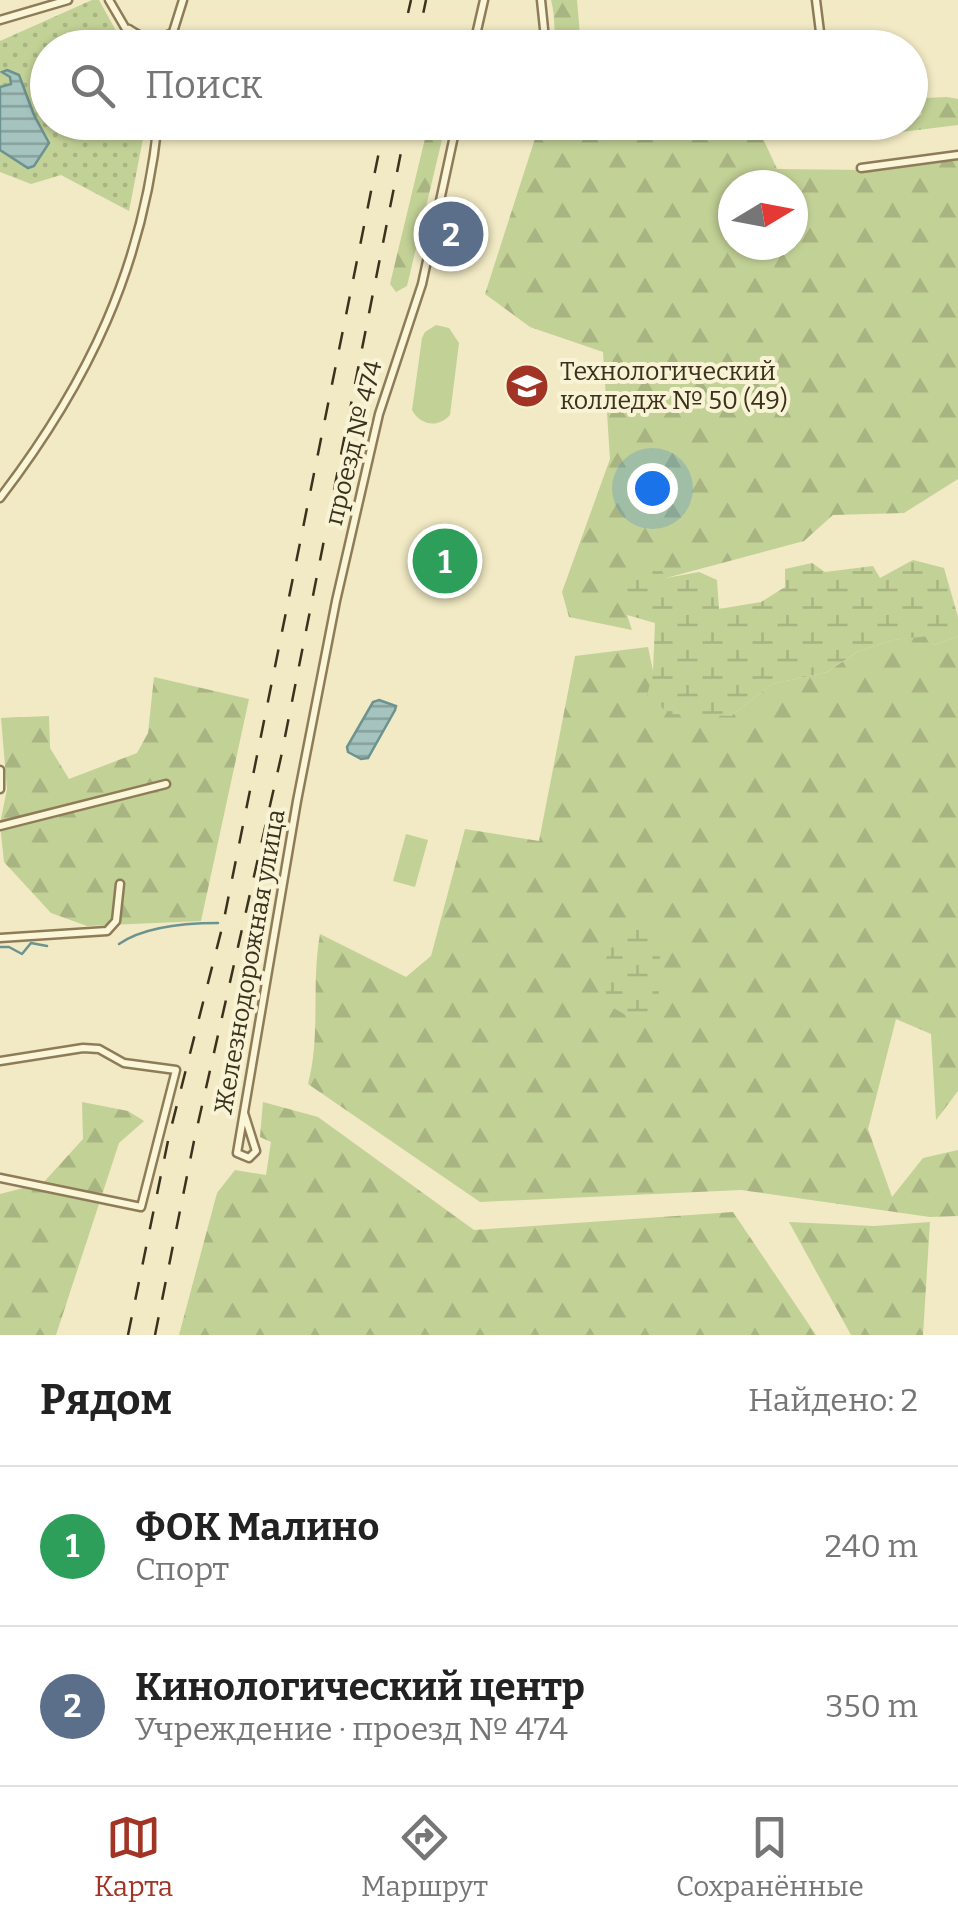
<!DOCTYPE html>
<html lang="ru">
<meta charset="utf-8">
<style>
:root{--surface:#fff;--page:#f6f6f6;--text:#222;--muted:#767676;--line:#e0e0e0;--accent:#a13424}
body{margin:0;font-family:Bitter,serif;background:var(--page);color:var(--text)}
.compass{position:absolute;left:718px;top:170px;width:90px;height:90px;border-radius:50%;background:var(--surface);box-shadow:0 2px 8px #0004;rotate:80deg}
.you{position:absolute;left:652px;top:488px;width:35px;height:35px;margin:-25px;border:8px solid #fff;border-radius:50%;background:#1a73e8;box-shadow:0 0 0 15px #1a73e833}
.badge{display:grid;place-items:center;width:65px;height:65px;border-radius:50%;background:var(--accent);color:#fff;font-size:32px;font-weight:700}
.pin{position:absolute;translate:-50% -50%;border:5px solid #fff;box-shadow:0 2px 10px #0006}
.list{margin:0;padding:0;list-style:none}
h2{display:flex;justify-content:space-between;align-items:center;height:130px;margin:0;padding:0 40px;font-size:42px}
h2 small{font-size:32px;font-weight:400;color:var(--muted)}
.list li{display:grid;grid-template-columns:65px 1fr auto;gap:30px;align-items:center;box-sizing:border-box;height:160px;padding:0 40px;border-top:2px solid var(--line)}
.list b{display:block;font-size:38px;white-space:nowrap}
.list p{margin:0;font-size:32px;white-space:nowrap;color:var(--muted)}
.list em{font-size:32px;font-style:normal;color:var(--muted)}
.icon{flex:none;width:55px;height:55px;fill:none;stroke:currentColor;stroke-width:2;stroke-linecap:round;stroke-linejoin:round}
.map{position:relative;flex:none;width:958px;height:1335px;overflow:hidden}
.search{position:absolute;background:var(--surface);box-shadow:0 2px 8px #0004;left:30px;right:30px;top:30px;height:110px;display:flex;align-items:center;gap:25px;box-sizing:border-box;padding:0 35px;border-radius:55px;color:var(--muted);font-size:38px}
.sheet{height:450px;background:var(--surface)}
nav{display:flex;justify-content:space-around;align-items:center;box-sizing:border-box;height:140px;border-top:2px solid var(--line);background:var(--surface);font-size:28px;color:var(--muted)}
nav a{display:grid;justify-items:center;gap:5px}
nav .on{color:var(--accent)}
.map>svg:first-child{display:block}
</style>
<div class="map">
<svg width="958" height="1335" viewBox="0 0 958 1335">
<defs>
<pattern id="green-dots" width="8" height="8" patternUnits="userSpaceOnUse" patternTransform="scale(2.5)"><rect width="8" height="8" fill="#c2d196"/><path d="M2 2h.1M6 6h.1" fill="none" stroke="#a8b481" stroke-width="1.8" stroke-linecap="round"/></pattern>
<pattern id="forest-firs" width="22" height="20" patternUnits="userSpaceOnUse" patternTransform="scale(2.5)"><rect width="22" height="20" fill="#c2d196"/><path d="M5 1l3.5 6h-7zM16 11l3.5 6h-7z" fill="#a8b481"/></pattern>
<pattern id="wetland-marsh" width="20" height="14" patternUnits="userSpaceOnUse" patternTransform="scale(2.5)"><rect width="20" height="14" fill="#c2d196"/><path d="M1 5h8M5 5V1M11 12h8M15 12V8" fill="none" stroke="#a8b481"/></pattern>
<pattern id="water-rules" width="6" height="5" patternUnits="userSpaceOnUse" patternTransform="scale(2.5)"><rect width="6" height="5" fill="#a6c4bf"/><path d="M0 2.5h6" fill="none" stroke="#88a09b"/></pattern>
</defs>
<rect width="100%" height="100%" fill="#f1eac4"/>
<path fill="url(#green-dots)" d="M92 0H99L125 47 48 48V122L146 123 129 211 61 175 31 184 0 172V41Z"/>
<g fill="url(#forest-firs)" fill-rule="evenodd">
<path d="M551 0H577L581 47H557C553 35 556 17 551 0Z"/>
<path d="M947 97 958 99V125L845 139 838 134 837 123H911L922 114 916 102 924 98Z"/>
<path d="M429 122 446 123 407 286 396 292 390 284Z"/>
<path d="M540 123H756L777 169 867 170 958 158V479L904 513 833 515 804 541 666 578 627 615 632 630 569 617 562 592 610 459 603 352 530 327 485 294ZM733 185H793V245H733Z"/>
<path d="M929 635 934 645 958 636V1091L936 1120 931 1034 896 1019 868 1129 892 1197 923 1158 958 1150V1216L930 1217 741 1190 480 1202 308 1084C321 1035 311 984 320 934L406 977 431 956 465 829 539 841 575 656 648 647 653 671 731 716 772 684 827 672 857 652 893 640Z"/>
<path d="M154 677 249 699 201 921 87 926 51 913 4 862 0 824 7 789 1 718 49 716 50 748 69 779 137 753 148 733Z"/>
<path d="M82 1102 128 1111 144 1121 119 1143 56 1335H0V1194L43 1183 83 1139Z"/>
<path d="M263 1102 318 1117 474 1230 733 1212 816 1335H179L217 1193 235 1170 266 1175 271 1142 260 1137Z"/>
<path d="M789 1222 874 1226 930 1222 923 1335H851Z"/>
</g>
<g fill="url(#wetland-marsh)">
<path d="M913 560 944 568 958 617V636L934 645 929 636 893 640 857 652 827 672 772 684 731 716 670 714 647 696 653 671 655 623 627 615 626 571 659 566 666 578 699 572 717 580 719 609 761 602 785 587V569L812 563 825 572 873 566 880 578Z"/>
<path d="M645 923C665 954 668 985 648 1017L636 1021 610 1006 600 972 620 927Z"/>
</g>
<g fill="#c2d196">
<path d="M436 325 449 328 459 343 450 415C438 428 421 426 412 410L422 338 425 332Z"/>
<path d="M406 834 428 840 415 887 393 881Z"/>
</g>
<g fill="url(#water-rules)" stroke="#6c938f" stroke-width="2.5">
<path d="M7 70 19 75 34 115 49 143 34 166 28 168 0 150V87L11 84 10 77 2 72Z"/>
<path d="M379 700 396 706 395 710 368 758 361 759 348 752 347 747 373 702Z"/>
</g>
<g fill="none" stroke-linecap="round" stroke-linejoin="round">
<g stroke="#6c938f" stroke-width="2.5">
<path d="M119 944C145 926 186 923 218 923"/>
<path d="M0 947H9L22 954 31 943 47 946"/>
</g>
<defs>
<g id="minor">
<path d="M109 0 137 48"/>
<path d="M541 0 546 48"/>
<path d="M816 0 822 48"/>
<path d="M0 20 68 0"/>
<path d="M129 29C144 39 153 42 170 34"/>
<path d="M168 48 183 0"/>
<path d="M473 48 484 0"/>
<path d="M861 168 958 155"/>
<path d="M0 498C88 383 143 268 158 122"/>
<path d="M0 770V789"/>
<path d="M0 826 166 784"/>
<path d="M0 938 107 931 116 921 120 884"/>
<path d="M0 1061 83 1048 99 1049 124 1063 176 1070 141 1207 0 1178"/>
<path d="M244 1113 256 1151 249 1158 237 1153 297 801 336 601 379 414 422 284 457 122"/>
</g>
</defs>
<use href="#minor" stroke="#8e7c58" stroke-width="11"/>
<use href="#minor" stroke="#fbf6d8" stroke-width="6"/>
<g stroke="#3c311e" stroke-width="2.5" stroke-dasharray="18 18" stroke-linecap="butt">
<path d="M400 48 411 0"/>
<path d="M416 48 426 0"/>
<path d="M128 1335 169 1136 223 924 385 122"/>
<path d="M155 1335 194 1141 281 757 407 122"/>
</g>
</g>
<defs>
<symbol id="university-disc" viewBox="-11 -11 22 22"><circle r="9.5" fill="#a13424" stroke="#f8f3d4"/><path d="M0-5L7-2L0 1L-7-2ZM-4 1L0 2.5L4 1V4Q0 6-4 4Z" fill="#fff"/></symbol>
</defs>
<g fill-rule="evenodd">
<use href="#university-disc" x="502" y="361" width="50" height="50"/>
</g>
<g text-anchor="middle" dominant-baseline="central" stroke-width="8" stroke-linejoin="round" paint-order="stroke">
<g font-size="25" fill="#3c311e" stroke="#f8f3d4" text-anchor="start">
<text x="560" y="372">Технологический<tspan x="560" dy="29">колледж № 50 (49)</tspan></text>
</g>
<g font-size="25" fill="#3c311e" stroke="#f8f3d4">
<text transform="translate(354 443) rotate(-76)">проезд № 474</text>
<text transform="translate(250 962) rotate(-80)">Железнодорожная улица</text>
</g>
</g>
</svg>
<svg class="compass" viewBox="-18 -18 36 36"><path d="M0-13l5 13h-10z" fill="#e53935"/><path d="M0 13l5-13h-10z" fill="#767676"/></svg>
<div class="you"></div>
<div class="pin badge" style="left:445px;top:561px;background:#2e9e5b">1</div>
<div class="pin badge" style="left:451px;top:234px;background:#5c6f8a">2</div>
<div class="search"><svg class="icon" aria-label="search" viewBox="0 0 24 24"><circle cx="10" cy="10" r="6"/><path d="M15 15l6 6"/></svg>Поиск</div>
</div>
<section class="sheet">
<h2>Рядом<small>Найдено: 2</small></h2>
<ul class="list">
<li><span class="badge" style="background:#2e9e5b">1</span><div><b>ФОК Малино</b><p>Спорт</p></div><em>240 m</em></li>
<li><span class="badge" style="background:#5c6f8a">2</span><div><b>Кинологический центр</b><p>Учреждение · проезд № 474</p></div><em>350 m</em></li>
</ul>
</section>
<nav>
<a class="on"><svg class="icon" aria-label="map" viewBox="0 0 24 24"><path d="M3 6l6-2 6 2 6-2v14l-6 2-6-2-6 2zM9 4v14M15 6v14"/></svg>Карта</a>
<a><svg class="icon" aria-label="directions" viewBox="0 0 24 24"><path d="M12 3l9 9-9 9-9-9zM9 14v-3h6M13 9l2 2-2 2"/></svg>Маршрут</a>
<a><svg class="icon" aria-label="saved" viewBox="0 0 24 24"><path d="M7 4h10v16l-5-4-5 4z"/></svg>Сохранённые</a>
</nav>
